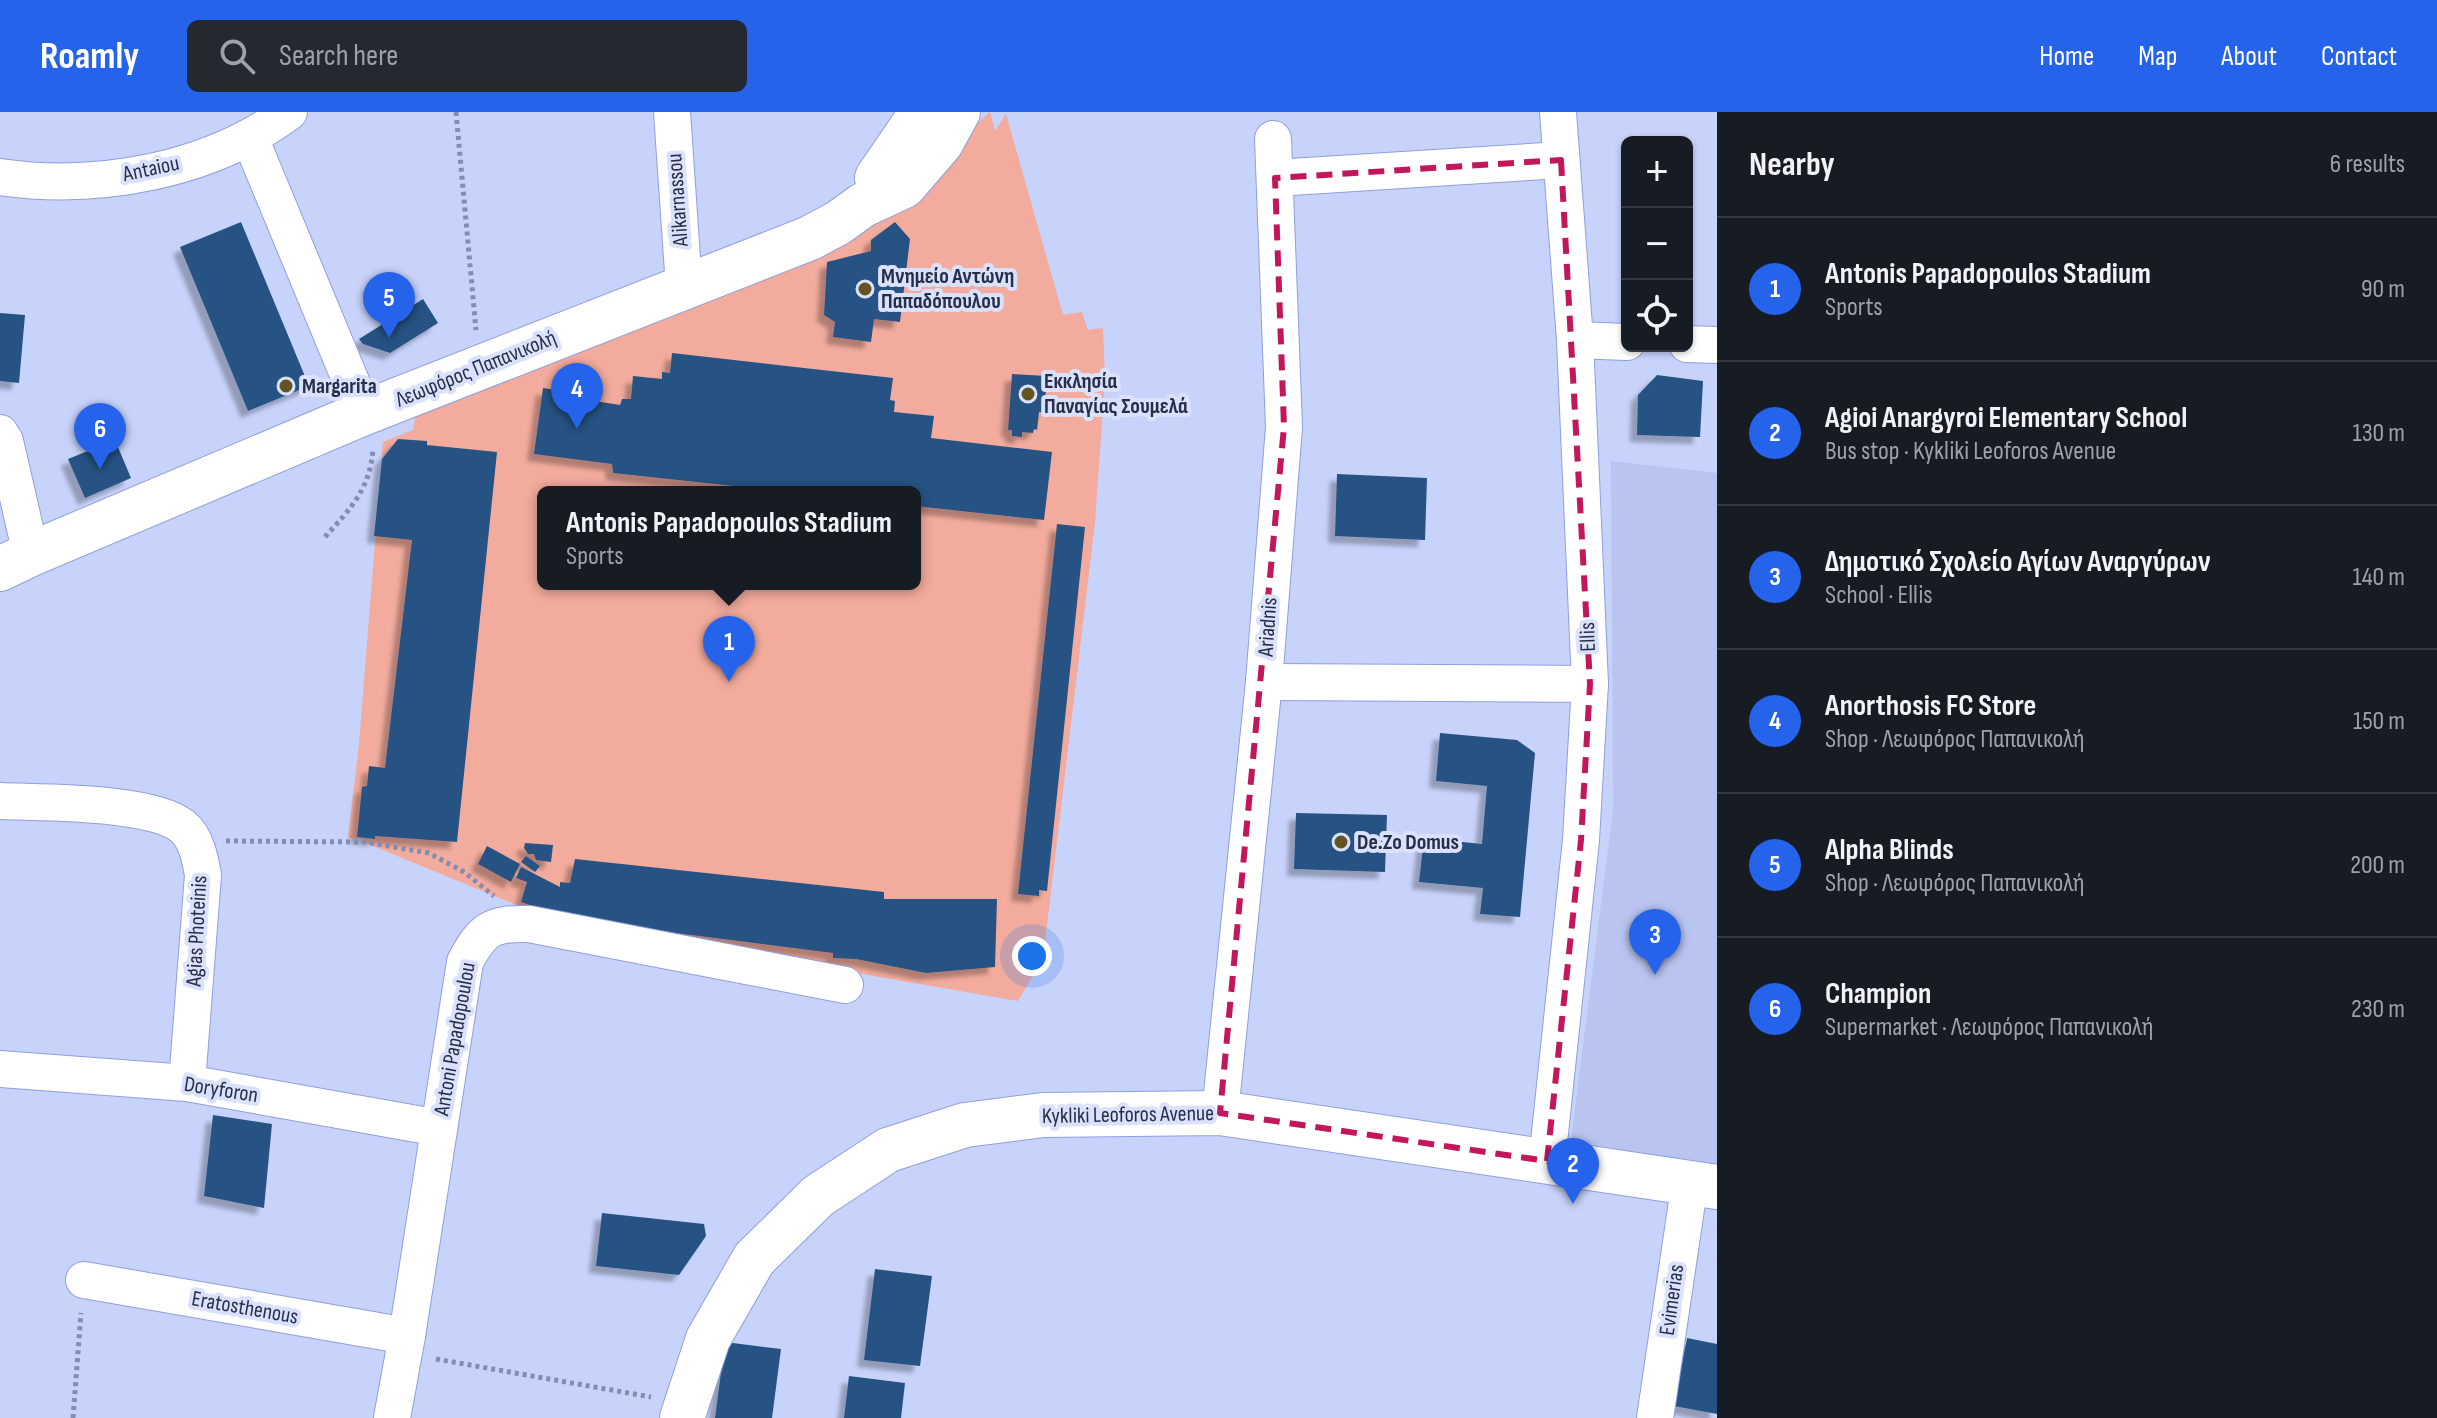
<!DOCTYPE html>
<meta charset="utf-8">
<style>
:root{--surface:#171b24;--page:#242831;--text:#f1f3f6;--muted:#9ea1a6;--line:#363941;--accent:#2563eb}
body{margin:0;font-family:"Sofia Sans Condensed",sans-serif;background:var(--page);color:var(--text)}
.controls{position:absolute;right:24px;top:24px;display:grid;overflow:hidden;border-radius:12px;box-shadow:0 2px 6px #0004}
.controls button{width:72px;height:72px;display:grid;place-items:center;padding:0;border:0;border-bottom:2px solid var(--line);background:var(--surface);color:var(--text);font:40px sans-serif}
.you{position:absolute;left:1032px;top:844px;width:28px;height:28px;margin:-20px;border:6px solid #fff;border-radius:50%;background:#1a73e8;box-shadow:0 0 0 12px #1a73e833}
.badge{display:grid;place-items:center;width:52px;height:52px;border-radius:50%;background:var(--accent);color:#fff;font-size:26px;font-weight:700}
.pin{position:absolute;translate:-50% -66px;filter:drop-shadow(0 2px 4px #0008)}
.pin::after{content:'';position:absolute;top:42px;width:28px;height:24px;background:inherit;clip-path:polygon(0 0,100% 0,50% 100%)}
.popup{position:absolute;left:537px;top:374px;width:384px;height:104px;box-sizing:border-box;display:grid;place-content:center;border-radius:12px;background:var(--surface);filter:drop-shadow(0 2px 6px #0005);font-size:26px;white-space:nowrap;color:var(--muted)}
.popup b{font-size:30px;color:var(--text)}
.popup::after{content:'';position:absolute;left:50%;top:100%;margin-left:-16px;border:16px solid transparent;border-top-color:var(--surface)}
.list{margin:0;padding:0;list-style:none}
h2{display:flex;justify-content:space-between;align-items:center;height:104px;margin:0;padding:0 32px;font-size:34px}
h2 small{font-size:26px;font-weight:400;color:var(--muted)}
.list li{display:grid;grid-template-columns:52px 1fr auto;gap:24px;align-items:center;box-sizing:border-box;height:144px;padding:0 32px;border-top:2px solid var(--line)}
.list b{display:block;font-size:30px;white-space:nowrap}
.list p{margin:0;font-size:26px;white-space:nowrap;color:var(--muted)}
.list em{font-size:26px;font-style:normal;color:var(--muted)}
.icon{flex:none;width:44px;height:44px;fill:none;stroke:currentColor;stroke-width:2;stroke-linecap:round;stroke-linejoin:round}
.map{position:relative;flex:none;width:1717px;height:1306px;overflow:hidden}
header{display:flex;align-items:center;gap:48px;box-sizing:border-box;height:112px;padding:0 40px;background:var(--accent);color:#fff}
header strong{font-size:38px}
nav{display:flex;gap:44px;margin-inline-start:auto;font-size:28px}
.search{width:560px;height:72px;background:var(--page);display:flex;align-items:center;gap:20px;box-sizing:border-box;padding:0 28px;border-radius:12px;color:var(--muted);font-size:30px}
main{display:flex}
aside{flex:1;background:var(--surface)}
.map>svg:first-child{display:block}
</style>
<header>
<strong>Roamly</strong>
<div class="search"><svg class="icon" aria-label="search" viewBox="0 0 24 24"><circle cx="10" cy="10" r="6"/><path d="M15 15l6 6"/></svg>Search here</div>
<nav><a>Home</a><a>Map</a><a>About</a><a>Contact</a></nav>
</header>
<main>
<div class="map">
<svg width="1717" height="1306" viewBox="0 0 1717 1306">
<defs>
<filter id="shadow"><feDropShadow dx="-7" dy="7" stdDeviation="2" flood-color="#0004"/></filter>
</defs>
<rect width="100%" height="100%" fill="#c8d3fb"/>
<path fill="#b9c5f0" d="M1611 349 1717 361V1058L1571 1028 1613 698Z"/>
<path fill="#f2ab9c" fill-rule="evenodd" d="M990 0 995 19 1006 2 1063 203 1082 200 1088 218 1103 216 1105 268 1095 411 1043 847 1018 889 556 809 363 730V727L348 726 359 632 383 330 413 318 415 305 850 123ZM543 380H915V472H543Z"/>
<g fill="#285383" filter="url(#shadow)">
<path d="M241 110 309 274 248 299 180 135Z"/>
<path d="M895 110 910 127 900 210 874 207 871 230 833 225 835 210 824 203 827 150 871 139V128Z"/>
<path d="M423 187 438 211 390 241 363 232 359 227Z"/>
<path d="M0 201 25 203 19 271 0 269Z"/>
<path d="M672 241 893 266 890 288 895 289 894 300 934 304 931 326 1052 340 1044 408 915 394V380H789L613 361 612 352 534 342 543 276 582 282V287L620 293 622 287H631L633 264 662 267V260L670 261Z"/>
<path d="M1012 262 1047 264 1044 301 1039 300 1037 318 1034 317 1033 321 1022 320V325L1012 324V318H1008Z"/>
<path d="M1657 263 1703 269 1700 325 1637 323 1638 283Z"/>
<path d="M398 327 427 329V333L497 340 457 730 375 724V727L357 725 362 675 367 674 369 654 385 656 412 428 374 424 382 347Z"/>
<path d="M115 328 131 366 85 386 68 347Z"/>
<path d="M1337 362 1427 366 1425 428 1335 424Z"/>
<path d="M1057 412 1085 415 1047 779 1039 778V784L1018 782Z"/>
<path d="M1440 621 1517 628 1535 641 1520 805 1480 802 1483 776 1419 770 1424 726 1482 732 1487 674 1436 669Z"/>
<path d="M1296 701 1387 703 1385 760 1294 757Z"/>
<path d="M525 731 553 733 551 750 536 748 534 742H528L524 736Z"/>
<path d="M487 734 520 752 511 770 478 752Z"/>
<path d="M526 744 540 754 535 760 521 750Z"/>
<path d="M575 747 884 780V787H997L995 855 926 861 856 847 833 846V841L574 808 521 790 527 770 516 766 521 755 560 775V770L570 771Z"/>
<path d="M213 1003 272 1012 264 1096 204 1084Z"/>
<path d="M602 1101 704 1112 706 1124 679 1163 596 1154Z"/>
<path d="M875 1157 932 1164 920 1254 864 1248Z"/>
<path d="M1687 1226 1717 1232V1302L1674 1294Z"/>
<path d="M725 1230 781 1237 772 1306H715Z"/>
<path d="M849 1264 905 1271 901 1306H844Z"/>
</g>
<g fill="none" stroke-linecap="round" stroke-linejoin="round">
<defs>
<g id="street">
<path d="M672 0 684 175"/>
<path d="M250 26 364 301"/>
<path d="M0 65C98 79 209 59 289 0"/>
<path d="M1275 66 1561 48"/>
<path d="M1575 228 1627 230"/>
<path d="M1687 232 1717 233"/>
<path d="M0 321 5 329 31 442"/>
<path d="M1264 570 1590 572"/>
<path d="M0 689C43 691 150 689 182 714 196 725 200 746 203 763L187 971"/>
<path d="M0 957 187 971 439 1016"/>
<path d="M1220 1001 1264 570 1284 315 1273 27"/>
<path d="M1547 1049 1581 728 1590 572 1575 228 1558 0"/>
<path d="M84 1168 407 1224"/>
<path d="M392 1306 407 1224 465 850C482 817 492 811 529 812L845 873"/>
<path d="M1655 1306 1690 1070"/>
</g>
<g id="secondary">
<path d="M877 66 922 0"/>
<path d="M0 457 31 442 364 301 810 126 838 111 863 93 904 74 941 31 958 0"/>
<path d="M682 1306 708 1227 754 1147 818 1084 888 1038 965 1013 1043 1003 1220 1001 1717 1075"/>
</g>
</defs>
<use href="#street" stroke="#8f9fde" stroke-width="38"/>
<use href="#secondary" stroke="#8f9fde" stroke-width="46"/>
<g stroke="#848daf" stroke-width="5" stroke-dasharray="4 4" stroke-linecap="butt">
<path d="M456 0 476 218"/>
<path d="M325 425C351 396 370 377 373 337"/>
<path d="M226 729 365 730 429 741 464 760 494 784"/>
<path d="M436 1247 651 1285"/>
<path d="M73 1306 81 1201"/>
</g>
<use href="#street" stroke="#fff" stroke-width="36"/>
<use href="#secondary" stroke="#fff" stroke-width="44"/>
</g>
<path fill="none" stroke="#c2185b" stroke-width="6" stroke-dasharray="16 10" stroke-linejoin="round" d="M1561 48 1590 572 1581 728 1547 1049 1220 1001 1284 315 1275 66Z"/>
<g fill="#635421" stroke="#d9e1fc" stroke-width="3">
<circle cx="865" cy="177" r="8"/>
<circle cx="286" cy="274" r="8"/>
<circle cx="1028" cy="282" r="8"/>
<circle cx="1341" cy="730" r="8"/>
</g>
<g text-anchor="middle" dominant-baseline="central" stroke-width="8" stroke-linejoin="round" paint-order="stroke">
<g font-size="22" fill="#272e47" stroke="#d9e1fc">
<text transform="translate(151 57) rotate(-12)">Antaiou</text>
<text transform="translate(678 88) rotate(-94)">Alikarnassou</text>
<text transform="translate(476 257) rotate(-22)">Λεωφόρος Παπανικολή</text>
<text transform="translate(1268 515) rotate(-86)">Ariadnis</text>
<text transform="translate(1588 525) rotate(-92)">Ellis</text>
<text transform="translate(197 819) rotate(-87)">Agias Photeinis</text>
<text transform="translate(455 927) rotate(-80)">Antoni Papadopoulou</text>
<text transform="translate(221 978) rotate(9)">Doryforon</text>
<text transform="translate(1128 1003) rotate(-1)">Kykliki Leoforos Avenue</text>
<text transform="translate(1672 1188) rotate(-82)">Evimerias</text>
<text transform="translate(245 1196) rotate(10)">Eratosthenous</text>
</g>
<g font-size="22" font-weight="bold" fill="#272e47" stroke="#d9e1fc" text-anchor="start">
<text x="881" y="164">Μνημείο Αντώνη<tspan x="881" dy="25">Παπαδόπουλου</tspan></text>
<text x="1044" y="269">Εκκλησία<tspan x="1044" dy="25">Παναγίας Σουμελά</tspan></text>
<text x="302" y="274">Margarita</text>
<text x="1357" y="730">De.Zo Domus</text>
</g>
</g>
</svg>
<div class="controls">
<button>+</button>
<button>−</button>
<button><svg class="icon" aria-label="locate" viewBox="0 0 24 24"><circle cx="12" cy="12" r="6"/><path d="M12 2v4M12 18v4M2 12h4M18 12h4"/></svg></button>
</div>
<div class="you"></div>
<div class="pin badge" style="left:729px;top:570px">1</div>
<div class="popup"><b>Antonis Papadopoulos Stadium</b>Sports</div>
<div class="pin badge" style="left:1573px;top:1092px">2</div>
<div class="pin badge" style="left:1655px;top:863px">3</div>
<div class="pin badge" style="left:577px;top:317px">4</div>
<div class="pin badge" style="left:389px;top:226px">5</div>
<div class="pin badge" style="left:100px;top:357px">6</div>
</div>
<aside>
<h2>Nearby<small>6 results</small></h2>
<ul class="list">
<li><span class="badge">1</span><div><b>Antonis Papadopoulos Stadium</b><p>Sports</p></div><em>90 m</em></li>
<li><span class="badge">2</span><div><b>Agioi Anargyroi Elementary School</b><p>Bus stop · Kykliki Leoforos Avenue</p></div><em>130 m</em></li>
<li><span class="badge">3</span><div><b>Δημοτικό Σχολείο Αγίων Αναργύρων</b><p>School · Ellis</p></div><em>140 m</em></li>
<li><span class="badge">4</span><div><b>Anorthosis FC Store</b><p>Shop · Λεωφόρος Παπανικολή</p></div><em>150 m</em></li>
<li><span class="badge">5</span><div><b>Alpha Blinds</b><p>Shop · Λεωφόρος Παπανικολή</p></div><em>200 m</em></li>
<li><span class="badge">6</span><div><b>Champion</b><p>Supermarket · Λεωφόρος Παπανικολή</p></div><em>230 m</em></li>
</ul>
</aside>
</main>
